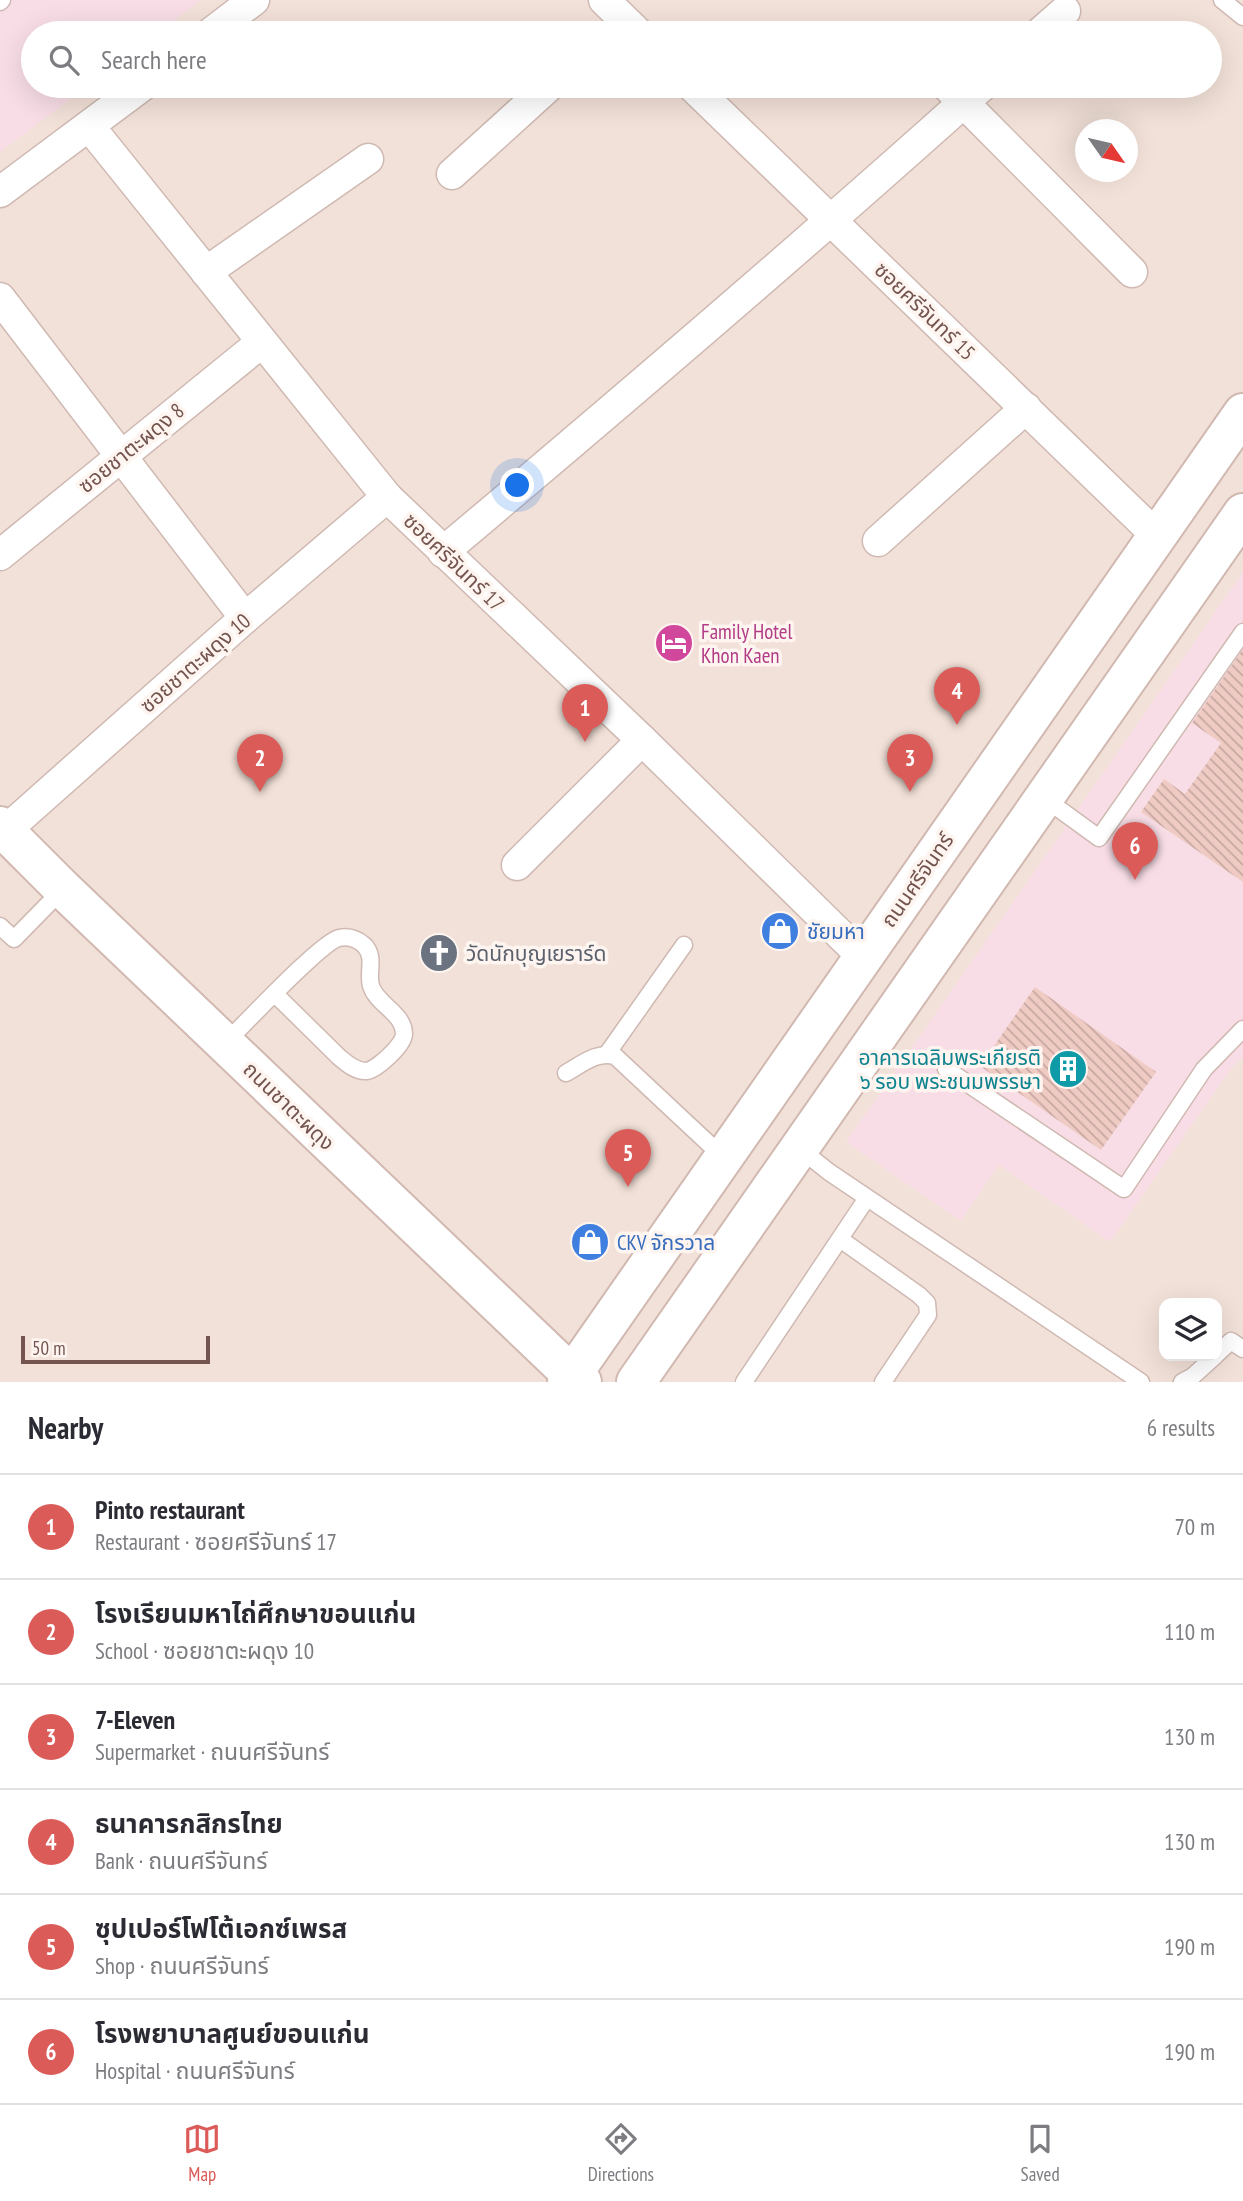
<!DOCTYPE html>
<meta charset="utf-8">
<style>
:root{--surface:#fff;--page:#f7f7f7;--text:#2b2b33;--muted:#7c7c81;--line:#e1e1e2;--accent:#db5b58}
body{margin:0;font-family:"PT Sans Narrow","Noto Sans Thai",sans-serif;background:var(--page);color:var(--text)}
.controls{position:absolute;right:21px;bottom:21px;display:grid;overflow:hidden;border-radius:14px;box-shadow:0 7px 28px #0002}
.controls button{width:63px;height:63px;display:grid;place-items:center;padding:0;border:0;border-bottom:2px solid var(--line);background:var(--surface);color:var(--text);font:35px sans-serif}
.compass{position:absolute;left:1075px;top:119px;width:63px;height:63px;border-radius:50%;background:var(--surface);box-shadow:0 7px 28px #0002;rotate:124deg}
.scale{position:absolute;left:21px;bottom:18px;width:189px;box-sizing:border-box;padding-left:7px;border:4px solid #74544e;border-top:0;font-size:19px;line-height:24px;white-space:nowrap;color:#74544e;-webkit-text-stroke:5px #fef5f0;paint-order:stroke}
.you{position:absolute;left:518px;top:486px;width:24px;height:24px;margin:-18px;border:5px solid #fff;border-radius:50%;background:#1a73e8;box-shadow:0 0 0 10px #1a73e833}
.badge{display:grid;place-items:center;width:46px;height:46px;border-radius:50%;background:var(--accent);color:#fff;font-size:23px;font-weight:700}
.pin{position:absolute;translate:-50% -58px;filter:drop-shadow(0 2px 4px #0008)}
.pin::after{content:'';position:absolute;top:37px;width:24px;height:21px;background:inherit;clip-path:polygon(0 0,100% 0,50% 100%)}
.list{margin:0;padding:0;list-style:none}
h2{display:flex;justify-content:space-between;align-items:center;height:91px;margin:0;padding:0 28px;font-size:30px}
h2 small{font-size:23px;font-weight:400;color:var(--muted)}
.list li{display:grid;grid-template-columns:46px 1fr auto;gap:21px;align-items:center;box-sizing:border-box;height:105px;padding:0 28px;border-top:2px solid var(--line)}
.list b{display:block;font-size:26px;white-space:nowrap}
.list p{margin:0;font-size:23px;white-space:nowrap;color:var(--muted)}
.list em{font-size:23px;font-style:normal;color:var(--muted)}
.icon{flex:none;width:38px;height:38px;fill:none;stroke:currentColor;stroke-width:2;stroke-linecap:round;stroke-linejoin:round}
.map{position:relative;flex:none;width:1243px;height:1382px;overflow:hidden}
.search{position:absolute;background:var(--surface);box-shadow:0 7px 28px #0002;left:21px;right:21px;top:21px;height:77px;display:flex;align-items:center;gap:18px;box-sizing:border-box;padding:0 24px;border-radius:38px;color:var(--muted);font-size:26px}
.sheet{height:721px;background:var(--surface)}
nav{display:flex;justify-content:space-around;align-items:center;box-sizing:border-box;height:98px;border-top:2px solid var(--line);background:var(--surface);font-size:19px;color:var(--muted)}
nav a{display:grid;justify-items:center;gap:4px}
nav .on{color:var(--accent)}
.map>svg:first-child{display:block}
</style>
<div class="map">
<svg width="1243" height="1382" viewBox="0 0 1243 1382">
<defs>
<pattern id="building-back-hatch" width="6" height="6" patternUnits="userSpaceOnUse" patternTransform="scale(1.75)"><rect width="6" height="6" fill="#efcbc3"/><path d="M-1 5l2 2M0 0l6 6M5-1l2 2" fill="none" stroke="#c6a7a1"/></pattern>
</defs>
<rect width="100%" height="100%" fill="#fbf1e9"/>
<path fill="#f2e1d8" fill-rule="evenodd" d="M0 0H1243V1382H0ZM33 33H1210V86H33ZM1086 130H1128V172H1086ZM1164 1303H1217V1356H1164Z"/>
<g fill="#f8dde6">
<path d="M0 0H201L157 33H33V86H88L0 152Z"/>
<path d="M1243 572V1058L1233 1066 1110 1242 999 1165 961 1221 846 1142Z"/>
</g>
<g fill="url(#building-back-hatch)">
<path d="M1243 649V882L1141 812 1164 779 1185 794 1221 743 1192 723Z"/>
<path d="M1035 987 1156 1072 1101 1150 980 1066Z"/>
</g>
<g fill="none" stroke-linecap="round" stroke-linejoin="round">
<defs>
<g id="lane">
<path d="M1222 0 1243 17"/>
<path d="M0 2 2 0"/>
<path d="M1044 798 1099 838 1243 632"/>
<path d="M0 926 14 939 63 889"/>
<path d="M224 1044C243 1026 321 942 339 938 348 936 357 939 364 945 376 957 367 972 371 986 377 1005 404 1013 404 1034 404 1045 377 1069 367 1071 356 1072 346 1063 339 1057L275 994"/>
<path d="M607 1054 684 945"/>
<path d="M946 1069 1124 1189 1204 1069 1243 1029"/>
<path d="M566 1073C582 1064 597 1051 615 1056L723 1157"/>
<path d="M799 1148 829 1172 1141 1382"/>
<path d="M840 1239 919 1295 927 1303 928 1315 883 1382"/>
<path d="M1217 1354 1231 1341 1243 1349"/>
<path d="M744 1382 867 1198"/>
<path d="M1182 1382 1193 1376 1215 1356"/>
</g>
<g id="street">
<path d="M604 0 638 33"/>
<path d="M211 33 254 0"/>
<path d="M1040 33 1065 11"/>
<path d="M692 86 1157 536"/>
<path d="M947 86 1132 272"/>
<path d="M89 126 387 497 642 740 863 957"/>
<path d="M452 174 549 86"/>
<path d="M0 192 142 86"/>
<path d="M206 272 368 159"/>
<path d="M0 298 245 618"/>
<path d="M878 541 1026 408"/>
<path d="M443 552C625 399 805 245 982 86"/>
<path d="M0 555 262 342"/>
<path d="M5 831 245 618 387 497"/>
<path d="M517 865 642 740"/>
</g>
<g id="secondary">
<path d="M0 826 63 889 572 1375 582 1382"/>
<path d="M567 1382 1243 413"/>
<path d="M636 1382 1243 513"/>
</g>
</defs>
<use href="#lane" stroke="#cfb9b2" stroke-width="19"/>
<use href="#street" stroke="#cfb9b2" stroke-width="33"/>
<use href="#secondary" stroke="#d1b8b0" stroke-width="42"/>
<use href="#lane" stroke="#fff" stroke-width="16"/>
<use href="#street" stroke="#fff" stroke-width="30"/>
<use href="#secondary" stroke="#fff" stroke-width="38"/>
</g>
<defs>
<symbol id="hotel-disc" viewBox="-11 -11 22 22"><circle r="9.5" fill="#d1479c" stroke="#fef5f0"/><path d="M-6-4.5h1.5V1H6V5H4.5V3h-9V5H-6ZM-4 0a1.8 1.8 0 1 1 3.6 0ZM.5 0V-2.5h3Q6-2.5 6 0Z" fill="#fff"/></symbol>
<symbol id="shop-disc" viewBox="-11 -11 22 22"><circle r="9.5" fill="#3f7fe0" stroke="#fef5f0"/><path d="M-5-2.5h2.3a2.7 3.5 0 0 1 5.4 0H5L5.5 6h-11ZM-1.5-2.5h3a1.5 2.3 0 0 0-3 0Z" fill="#fff"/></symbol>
<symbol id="church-disc" viewBox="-11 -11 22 22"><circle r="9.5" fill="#6b7280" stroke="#fef5f0"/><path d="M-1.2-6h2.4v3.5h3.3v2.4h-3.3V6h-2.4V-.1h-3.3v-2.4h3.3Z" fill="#fff"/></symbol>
<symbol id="building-disc" viewBox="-11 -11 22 22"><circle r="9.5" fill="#0f9aa8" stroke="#fef5f0"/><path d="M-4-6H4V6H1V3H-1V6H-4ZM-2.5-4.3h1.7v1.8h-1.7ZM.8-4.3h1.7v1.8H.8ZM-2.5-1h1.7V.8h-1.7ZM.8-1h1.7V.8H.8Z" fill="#fff"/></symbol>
</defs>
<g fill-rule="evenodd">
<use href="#hotel-disc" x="652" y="621" width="44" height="44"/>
<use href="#shop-disc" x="758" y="909" width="44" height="44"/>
<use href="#church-disc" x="417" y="931" width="44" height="44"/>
<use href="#building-disc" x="1046" y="1047" width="44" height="44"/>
<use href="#shop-disc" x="568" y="1220" width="44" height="44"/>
</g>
<g text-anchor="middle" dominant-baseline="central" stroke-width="7" stroke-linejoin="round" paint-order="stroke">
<g font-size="21" fill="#74544e" stroke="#fef5f0">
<text transform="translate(925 311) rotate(44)">ซอยศรีจันทร์ 15</text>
<text transform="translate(131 448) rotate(-39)">ซอยชาตะผดุง 8</text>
<text transform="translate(454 562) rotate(44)">ซอยศรีจันทร์ 17</text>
<text transform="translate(195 663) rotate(-41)">ซอยชาตะผดุง 10</text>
<text transform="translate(917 880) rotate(-55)">ถนนศรีจันทร์</text>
<text transform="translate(289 1106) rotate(44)">ถนนชาตะผดุง</text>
</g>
<g font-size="21" fill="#b23c85" stroke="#fef5f0" text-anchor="start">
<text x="701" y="631">Family Hotel<tspan x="701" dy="24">Khon Kaen</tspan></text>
</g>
<g font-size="21" fill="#366cbe" stroke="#fef5f0" text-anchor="start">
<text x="807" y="931">ชัยมหา</text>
<text x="617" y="1242">CKV จักรวาล</text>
</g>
<g font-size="21" fill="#5b616d" stroke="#fef5f0" text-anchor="start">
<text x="466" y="953">วัดนักบุญเยราร์ด</text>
</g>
<g font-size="21" fill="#0d838f" stroke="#fef5f0" text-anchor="end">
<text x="1041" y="1057">อาคารเฉลิมพระเกียรติ<tspan x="1041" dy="24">๖ รอบ พระชนมพรรษา</tspan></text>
</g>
</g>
</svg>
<div class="controls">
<button><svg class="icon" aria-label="layers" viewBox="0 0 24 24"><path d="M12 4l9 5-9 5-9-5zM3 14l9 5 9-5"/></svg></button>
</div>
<svg class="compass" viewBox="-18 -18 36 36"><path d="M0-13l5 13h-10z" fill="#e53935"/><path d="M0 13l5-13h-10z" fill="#7c7c81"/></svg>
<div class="scale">50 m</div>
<div class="you"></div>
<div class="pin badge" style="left:585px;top:742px">1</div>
<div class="pin badge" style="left:260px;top:792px">2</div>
<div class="pin badge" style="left:910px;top:792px">3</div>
<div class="pin badge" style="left:957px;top:725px">4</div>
<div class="pin badge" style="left:628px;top:1187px">5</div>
<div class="pin badge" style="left:1135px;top:880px">6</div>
<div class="search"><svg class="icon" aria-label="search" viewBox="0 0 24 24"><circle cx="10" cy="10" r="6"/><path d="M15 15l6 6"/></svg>Search here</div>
</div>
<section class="sheet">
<h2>Nearby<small>6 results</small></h2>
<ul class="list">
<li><span class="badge">1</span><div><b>Pinto restaurant</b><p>Restaurant · ซอยศรีจันทร์ 17</p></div><em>70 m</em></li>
<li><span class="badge">2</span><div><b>โรงเรียนมหาไถ่ศึกษาขอนแก่น</b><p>School · ซอยชาตะผดุง 10</p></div><em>110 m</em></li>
<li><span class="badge">3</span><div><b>7-Eleven</b><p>Supermarket · ถนนศรีจันทร์</p></div><em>130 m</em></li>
<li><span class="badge">4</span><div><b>ธนาคารกสิกรไทย</b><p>Bank · ถนนศรีจันทร์</p></div><em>130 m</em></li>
<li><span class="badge">5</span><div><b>ซุปเปอร์โฟโต้เอกซ์เพรส</b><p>Shop · ถนนศรีจันทร์</p></div><em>190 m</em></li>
<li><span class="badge">6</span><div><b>โรงพยาบาลศูนย์ขอนแก่น</b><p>Hospital · ถนนศรีจันทร์</p></div><em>190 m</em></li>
</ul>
</section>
<nav>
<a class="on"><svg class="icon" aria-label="map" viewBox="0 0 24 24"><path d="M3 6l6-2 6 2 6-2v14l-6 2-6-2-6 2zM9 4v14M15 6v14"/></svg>Map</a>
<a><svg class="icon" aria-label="directions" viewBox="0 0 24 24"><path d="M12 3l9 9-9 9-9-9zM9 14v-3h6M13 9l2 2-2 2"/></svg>Directions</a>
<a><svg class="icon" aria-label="saved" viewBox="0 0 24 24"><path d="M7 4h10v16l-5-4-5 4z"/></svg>Saved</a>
</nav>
